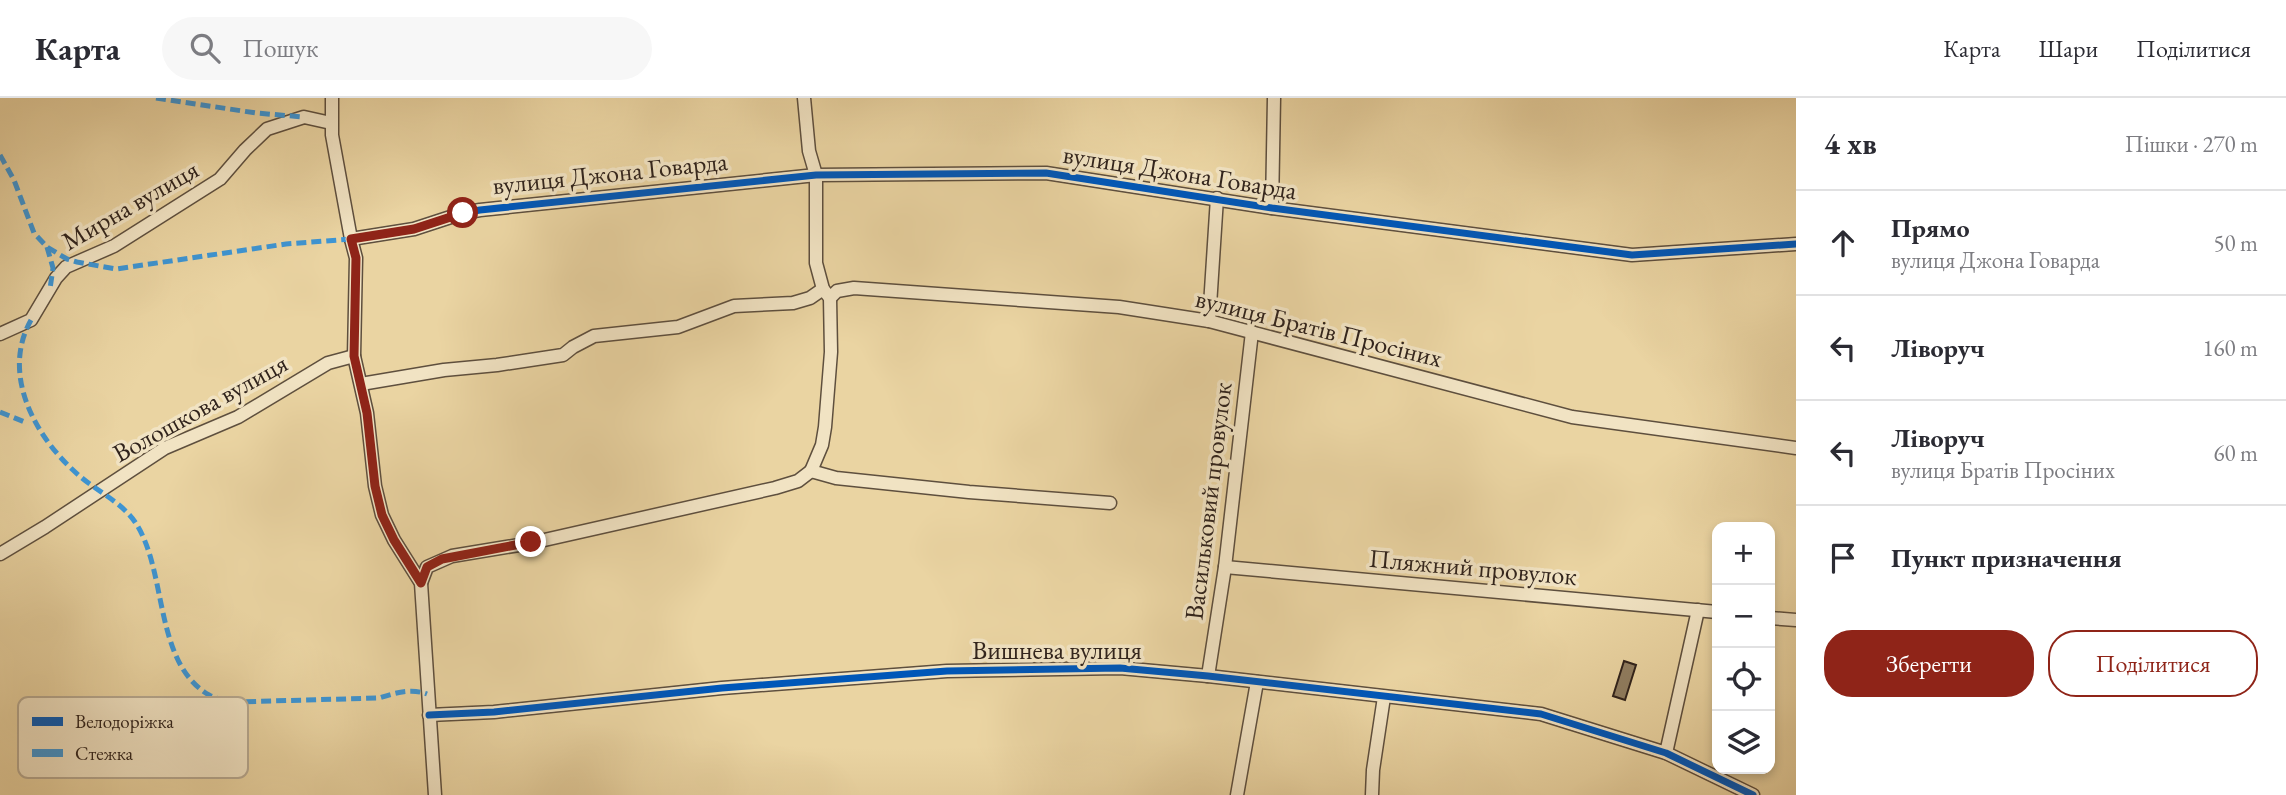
<!DOCTYPE html>
<html lang="uk">
<meta charset="utf-8">
<style>
:root{--surface:#fff;--page:#f7f7f7;--text:#2b2b33;--muted:#7c7c81;--line:#e1e1e2;--accent:#8f2418}
body{margin:0;font-family:"EB Garamond",serif;background:var(--page);color:var(--text)}
.controls{position:absolute;right:21px;bottom:21px;display:grid;overflow:hidden;border-radius:14px;box-shadow:0 4px 10px #0003}
.controls button{width:63px;height:63px;display:grid;place-items:center;padding:0;border:0;border-bottom:2px solid var(--line);background:var(--surface);color:var(--text);font:35px sans-serif}
.stop{position:absolute;width:21px;height:21px;margin:-16px;border:5px solid #8f2418;border-radius:50%;background:#fff}
.stop.end{background:#8f2418;border-color:#fff;box-shadow:0 2px 7px #0008}
.list{margin:0;padding:0;list-style:none}
h2{display:flex;justify-content:space-between;align-items:center;height:91px;margin:0;padding:0 28px;font-size:30px}
h2 small{font-size:23px;font-weight:400;color:var(--muted)}
.list li{display:grid;grid-template-columns:46px 1fr auto;gap:21px;align-items:center;box-sizing:border-box;height:105px;padding:0 28px;border-top:2px solid var(--line)}
.list b{display:block;font-size:26px;white-space:nowrap}
.list p{margin:0;font-size:23px;white-space:nowrap;color:var(--muted)}
.list em{font-size:23px;font-style:normal;color:var(--muted)}
.actions{display:flex;gap:14px;padding:21px 28px}
.actions a{flex:1;padding:16px 0;border:2px solid var(--accent);border-radius:28px;text-align:center;font-size:24px;color:var(--accent)}
.actions .main{background:var(--accent);color:#fff}
.icon{flex:none;width:38px;height:38px;fill:none;stroke:currentColor;stroke-width:2;stroke-linecap:round;stroke-linejoin:round}
.map{position:relative;flex:none;width:1796px;height:697px;overflow:hidden}
header{display:flex;align-items:center;gap:42px;box-sizing:border-box;height:98px;padding:0 35px;background:var(--surface);border-bottom:2px solid var(--line)}
header strong{font-size:33px}
nav{display:flex;gap:38px;margin-inline-start:auto;font-size:24px}
.search{width:490px;height:63px;background:var(--page);display:flex;align-items:center;gap:18px;box-sizing:border-box;padding:0 24px;border-radius:38px;color:var(--muted);font-size:26px}
main{display:flex}
aside{flex:1;background:var(--surface)}
.map>svg:first-child{display:block}
</style>
<header>
<strong>Карта</strong>
<div class="search"><svg class="icon" aria-label="search" viewBox="0 0 24 24"><circle cx="10" cy="10" r="6"/><path d="M15 15l6 6"/></svg>Пошук</div>
<nav><a>Карта</a><a>Шари</a><a>Поділитися</a></nav>
</header>
<main>
<div class="map">
<svg width="1796" height="697" viewBox="0 0 1796 697">
<rect width="100%" height="100%" fill="#ead4a2"/>
<filter id="stains"><feTurbulence type="fractalNoise" baseFrequency=".00286" numOctaves="4"/><feColorMatrix values="0 0 0 0 .2 0 0 0 0 .09 0 0 0 0 .02 0 0 0 .5 -.17"/></filter>
<radialGradient id="worn" r=".72"><stop offset=".6" stop-color="#630" stop-opacity="0"/><stop offset="1" stop-color="#630" stop-opacity=".3"/></radialGradient>
<path fill="#917f62" stroke="#30231c" stroke-width="2" d="M1624 563 1636 567 1625 602 1613 598Z"/>
<g fill="none" stroke-linecap="round" stroke-linejoin="round">
<defs>
<g id="street">
<path d="M332 0V37L351 141 356 160 354 258 367 315 375 388 382 417 394 442 421 485 435 697"/>
<path d="M804 0 809 53 816 77V165L823 191 830 200 831 254 825 329 822 347 811 373"/>
<path d="M1272 110 1274 0"/>
<path d="M351 141 414 131 463 115 480 112 816 77 1046 75 1272 110 1632 157 1796 146"/>
<path d="M830 200 837 193 854 190 1119 209 1209 223 1572 319 1796 350"/>
<path d="M1209 223 1217 100"/>
<path d="M0 236 31 222 56 180 66 169 114 148 220 81 245 52 267 31 304 19 331 25"/>
<path d="M361 286 444 272 497 267 563 257 573 249 594 238 678 229 734 208 793 205 810 200 823 191"/>
<path d="M811 373 836 380 969 394 1110 405"/>
<path d="M0 456 45 429 165 350 238 319 328 265 354 258"/>
<path d="M1225 469 1717 514"/>
<path d="M421 485 427 469 452 458 531 445 775 390 798 383 811 373"/>
<path d="M1770 520 1796 522"/>
<path d="M1208 578 1225 469 1252 234"/>
<path d="M429 617 494 614 722 590 947 573 1120 570 1208 578 1541 616 1666 655 1753 697"/>
<path d="M1666 655 1698 512"/>
<path d="M1237 697 1257 584"/>
<path d="M1372 697 1373 672 1384 599"/>
</g>
</defs>
<use href="#street" stroke="#5e4f3e" stroke-width="15"/>
<use href="#street" stroke="#f1e3c3" stroke-width="12"/>
<g stroke="#3d95d4" stroke-width="5" stroke-dasharray="10 5" stroke-linecap="butt">
<path d="M156 0 256 15 304 19"/>
<path d="M0 57 14 82 34 135 47 149 67 161 77 164 116 171 286 146 351 141"/>
<path d="M47 149 53 170 50 191"/>
<path d="M31 222C0 277 36 342 82 380 99 394 122 405 135 424 168 473 153 564 209 597 216 601 226 602 235 604L379 600C395 595 411 590 427 596"/>
<path d="M0 314 27 325"/>
</g>
<defs>
<g id="cycleway">
<path d="M351 141 414 131 463 115 480 112 816 77 1046 75 1272 110 1632 157 1796 146"/>
<path d="M429 617 494 614 722 590 947 573 1120 570 1208 578 1541 616 1666 655 1753 697"/>
</g>
</defs>
<use href="#cycleway" stroke="#f1e3c3" stroke-width="11"/>
<use href="#cycleway" stroke="#0057b8" stroke-width="7"/>
</g>
<g fill="none" stroke-linecap="round" stroke-linejoin="round">
<path stroke="#8f2418" stroke-width="9" d="M463 115 414 131 351 141 356 160 354 258 367 315 375 388 382 417 394 442 421 485 427 469 442 461 531 444"/>
</g>
<g text-anchor="middle" dominant-baseline="central" stroke-width="7" stroke-linejoin="round" paint-order="stroke">
<g font-size="26" fill="#30231c" stroke="#f1e3c3">
<text transform="translate(1180 74) rotate(9)">вулиця Джона Говарда</text>
<text transform="translate(610 75) rotate(-6)">вулиця Джона Говарда</text>
<text transform="translate(130 107) rotate(-30)">Мирна вулиця</text>
<text transform="translate(1319 230) rotate(14)">вулиця Братів Просіних</text>
<text transform="translate(200 310) rotate(-29)">Волошкова вулиця</text>
<text transform="translate(1208 403) rotate(-83)">Васильковий провулок</text>
<text transform="translate(1473 469) rotate(5)">Пляжний провулок</text>
<text x="1057" y="552">Вишнева вулиця</text>
</g>
</g>
<rect x="18" y="599" width="230" height="81" rx="10" fill="#f1e3c3" stroke="#b7a991" stroke-width="2"/>
<rect x="32" y="619" width="31" height="9" fill="#0057b8"/>
<rect x="32" y="651" width="31" height="8" fill="#3d95d4"/>
<g font-size="19" fill="#30231c">
<text x="75" y="630">Велодоріжка</text>
<text x="75" y="662">Стежка</text>
</g>
<rect width="100%" height="100%" filter="url(#stains)"/>
<rect width="100%" height="100%" fill="url(#worn)"/>
</svg>
<div class="controls">
<button>+</button>
<button>−</button>
<button><svg class="icon" aria-label="locate" viewBox="0 0 24 24"><circle cx="12" cy="12" r="6"/><path d="M12 2v4M12 18v4M2 12h4M18 12h4"/></svg></button>
<button><svg class="icon" aria-label="layers" viewBox="0 0 24 24"><path d="M12 4l9 5-9 5-9-5zM3 14l9 5 9-5"/></svg></button>
</div>
<div class="stop" style="left:463px;top:115px"></div>
<div class="stop end" style="left:531px;top:444px"></div>
</div>
<aside>
<h2>4 хв<small>Пішки · 270 m</small></h2>
<ul class="list">
<li><svg class="icon" aria-label="ahead" viewBox="0 0 24 24"><path d="M12 20V5M6 11l6-6 6 6"/></svg><div><b>Прямо</b><p>вулиця Джона Говарда</p></div><em>50 m</em></li>
<li><svg class="icon" aria-label="left" viewBox="0 0 24 24"><path d="M17 20v-9H6M10 6l-5 5 5 5"/></svg><div><b>Ліворуч</b></div><em>160 m</em></li>
<li><svg class="icon" aria-label="left" viewBox="0 0 24 24"><path d="M17 20v-9H6M10 6l-5 5 5 5"/></svg><div><b>Ліворуч</b><p>вулиця Братів Просіних</p></div><em>60 m</em></li>
<li><svg class="icon" aria-label="arrive" viewBox="0 0 24 24"><path d="M6 21V4h12l-3 4 3 4H6"/></svg><div><b>Пункт призначення</b></div></li>
</ul>
<div class="actions"><a class="main">Зберегти</a><a>Поділитися</a></div>
</aside>
</main>
